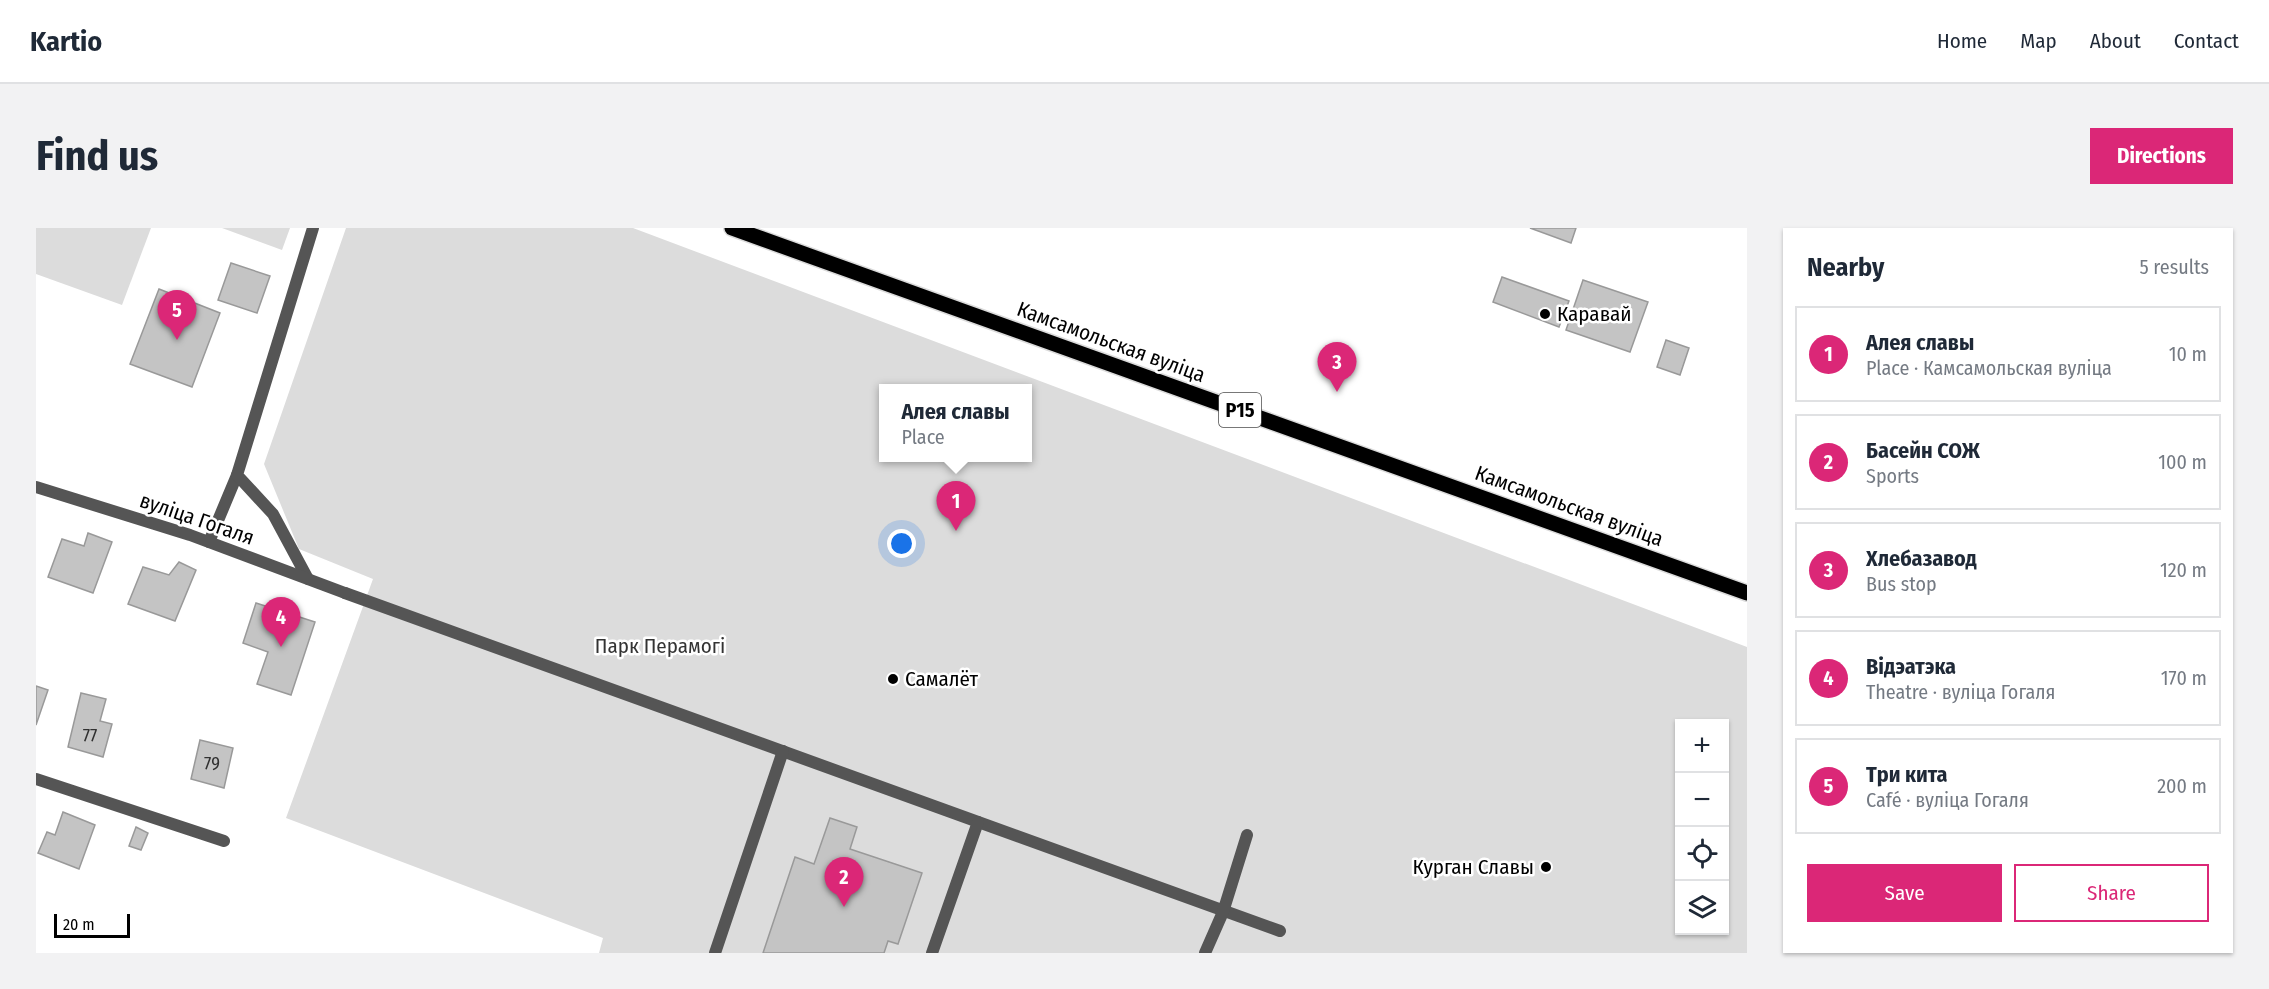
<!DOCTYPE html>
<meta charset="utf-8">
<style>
:root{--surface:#fff;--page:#f2f2f3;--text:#1f2937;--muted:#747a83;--line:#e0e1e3;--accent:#db2777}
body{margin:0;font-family:"Fira Sans Condensed",sans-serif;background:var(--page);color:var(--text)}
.controls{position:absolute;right:18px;bottom:18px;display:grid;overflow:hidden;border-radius:0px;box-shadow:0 2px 4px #0004}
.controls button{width:54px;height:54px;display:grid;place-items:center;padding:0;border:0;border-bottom:2px solid var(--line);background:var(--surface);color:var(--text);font:30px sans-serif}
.scale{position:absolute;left:18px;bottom:15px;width:76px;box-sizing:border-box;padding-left:6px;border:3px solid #000;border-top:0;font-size:16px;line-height:21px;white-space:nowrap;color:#000;-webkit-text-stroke:4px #fff;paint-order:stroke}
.you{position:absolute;left:866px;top:316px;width:21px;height:21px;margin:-15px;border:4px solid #fff;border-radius:50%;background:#1a73e8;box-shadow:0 0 0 9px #1a73e833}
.badge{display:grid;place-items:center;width:39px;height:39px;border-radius:50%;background:var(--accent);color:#fff;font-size:20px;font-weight:700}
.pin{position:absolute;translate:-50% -50px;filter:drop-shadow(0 2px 3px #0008)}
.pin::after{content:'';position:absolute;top:32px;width:21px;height:18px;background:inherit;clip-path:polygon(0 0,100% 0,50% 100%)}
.popup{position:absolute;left:843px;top:156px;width:153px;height:78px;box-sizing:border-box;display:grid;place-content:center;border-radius:0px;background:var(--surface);filter:drop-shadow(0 2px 4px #0005);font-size:20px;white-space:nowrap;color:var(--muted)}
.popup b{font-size:22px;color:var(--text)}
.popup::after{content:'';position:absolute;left:50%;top:100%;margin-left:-12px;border:12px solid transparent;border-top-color:var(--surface)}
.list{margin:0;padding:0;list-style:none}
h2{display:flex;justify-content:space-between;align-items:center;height:78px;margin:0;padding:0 24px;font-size:26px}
h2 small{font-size:20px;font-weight:400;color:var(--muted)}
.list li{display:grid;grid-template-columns:39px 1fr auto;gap:18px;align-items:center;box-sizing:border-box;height:96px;margin:0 12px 12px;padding:0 12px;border:2px solid var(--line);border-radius:0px}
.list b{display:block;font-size:22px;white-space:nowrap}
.list p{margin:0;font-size:20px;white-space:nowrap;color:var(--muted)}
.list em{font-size:20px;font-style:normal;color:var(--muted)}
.actions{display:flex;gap:12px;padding:18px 24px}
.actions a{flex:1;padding:14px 0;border:2px solid var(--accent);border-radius:0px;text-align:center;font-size:21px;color:var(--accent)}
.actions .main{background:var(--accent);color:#fff}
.icon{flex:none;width:33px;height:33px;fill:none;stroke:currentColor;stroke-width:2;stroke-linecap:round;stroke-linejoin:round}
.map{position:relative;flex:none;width:1711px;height:725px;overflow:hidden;border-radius:0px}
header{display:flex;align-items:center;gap:36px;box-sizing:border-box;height:84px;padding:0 30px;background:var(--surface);border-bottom:2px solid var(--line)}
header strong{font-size:28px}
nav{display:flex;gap:33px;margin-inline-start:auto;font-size:21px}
.intro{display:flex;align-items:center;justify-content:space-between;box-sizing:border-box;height:144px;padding:0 36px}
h1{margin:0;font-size:42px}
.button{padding:15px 27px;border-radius:0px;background:var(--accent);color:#fff;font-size:21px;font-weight:700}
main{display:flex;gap:36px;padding:0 36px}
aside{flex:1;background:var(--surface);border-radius:0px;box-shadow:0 2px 4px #0004}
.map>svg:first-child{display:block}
</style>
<header>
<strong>Kartio</strong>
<nav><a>Home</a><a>Map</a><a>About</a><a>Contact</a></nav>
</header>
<div class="intro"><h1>Find us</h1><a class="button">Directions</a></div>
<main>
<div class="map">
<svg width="1711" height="725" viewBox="0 0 1711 725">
<rect width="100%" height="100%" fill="#fff"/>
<g fill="#dcdcdc" fill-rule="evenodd">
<path d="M0 0H115L86 77 0 46Z"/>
<path d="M186 0H254L246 22Z"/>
<path d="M310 0H597L1711 419V725H563L567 710 250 590 337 351 263 321 228 236ZM848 160H992V230H848ZM1644 496H1688V702H1644Z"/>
</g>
<g fill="#c4c4c4" stroke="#999" stroke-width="1.5">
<path d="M1494 0H1540L1535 15Z"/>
<path d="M195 35 234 48 221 85 182 72Z"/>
<path d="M1466 49 1533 73 1523 99 1457 74Z"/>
<path d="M1547 52 1612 74 1594 124 1530 102Z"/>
<path d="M123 61 184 85 156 159 94 136Z"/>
<path d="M1630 112 1653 120 1644 147 1621 139Z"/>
<path d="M52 305 76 314 57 365 12 349 26 311 48 318Z"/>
<path d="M143 334 160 342 139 393 92 376 107 339 133 347Z"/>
<path d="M220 375 279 394 255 467 221 456 232 424 207 415Z"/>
<path d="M0 458 12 462 0 497Z"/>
<path d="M45 465 70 471 64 493 76 496 67 529 32 519Z"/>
<path d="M164 512 197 520 188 560 155 551Z"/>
<path d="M27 584 59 597 43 641 2 625 11 604 19 607Z"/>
<path d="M794 590 821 599 814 621 886 645 862 716 852 713 848 725H727L759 629 778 636Z"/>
<path d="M100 599 112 605 105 622 93 618Z"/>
</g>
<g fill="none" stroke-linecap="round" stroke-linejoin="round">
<defs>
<path id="primary" d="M696 0 1711 365"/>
</defs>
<use href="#primary" stroke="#dbdbdb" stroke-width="18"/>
<g stroke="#555" stroke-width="12">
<path d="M173 314 201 247"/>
<path d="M272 351 237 286 201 247 277 0"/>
<path d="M309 365 1244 703"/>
<path d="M679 725 747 523"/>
<path d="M896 725 942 594"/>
<path d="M1169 725 1187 684 1211 607"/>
</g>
<g stroke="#555" stroke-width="12">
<path d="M0 259 154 307 309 365"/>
<path d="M0 551 188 613"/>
</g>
<use href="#primary" stroke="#000" stroke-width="15"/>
</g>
<g fill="#000" stroke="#fff" stroke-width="2">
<circle cx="1509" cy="86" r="6"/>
<circle cx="857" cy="451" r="6"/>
<circle cx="1510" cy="639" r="6"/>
</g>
<g text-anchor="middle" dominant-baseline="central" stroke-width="5" stroke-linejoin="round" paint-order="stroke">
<g font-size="18" fill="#313131">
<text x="54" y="508">77</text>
<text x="176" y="536">79</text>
</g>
<rect fill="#fff" stroke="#4c4c4c" stroke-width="1.5" x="1183" y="165" width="42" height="34" rx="4.5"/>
<g font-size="20" font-weight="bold" fill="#000">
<text x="1204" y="182">Р15</text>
</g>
<g font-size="21" fill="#000" stroke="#fff" text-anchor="start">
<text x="1521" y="86">Каравай</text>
<text x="869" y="451">Самалёт</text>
<text x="1498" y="639" text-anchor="end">Курган Славы</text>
</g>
<g font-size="21" fill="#000" stroke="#fff">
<text transform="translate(1075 114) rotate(20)">Камсамольская вуліца</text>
<text transform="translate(1533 278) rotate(20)">Камсамольская вуліца</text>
<text transform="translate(161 291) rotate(19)">вуліца Гогаля</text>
</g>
<g font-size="21" fill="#333" stroke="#fff">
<text x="624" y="418">Парк Перамогі</text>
</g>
</g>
</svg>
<div class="controls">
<button>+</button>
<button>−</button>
<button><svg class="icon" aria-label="locate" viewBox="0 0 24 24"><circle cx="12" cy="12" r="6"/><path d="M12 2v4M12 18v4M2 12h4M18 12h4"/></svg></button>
<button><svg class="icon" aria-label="layers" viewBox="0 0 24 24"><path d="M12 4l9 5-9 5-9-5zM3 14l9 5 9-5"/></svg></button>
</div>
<div class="scale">20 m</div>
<div class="you"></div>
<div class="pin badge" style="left:920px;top:303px">1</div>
<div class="popup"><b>Алея славы</b>Place</div>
<div class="pin badge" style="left:808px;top:679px">2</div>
<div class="pin badge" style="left:1301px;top:164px">3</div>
<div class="pin badge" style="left:245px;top:419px">4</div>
<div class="pin badge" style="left:141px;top:112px">5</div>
</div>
<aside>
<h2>Nearby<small>5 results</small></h2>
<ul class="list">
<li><span class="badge">1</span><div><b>Алея славы</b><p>Place · Камсамольская вуліца</p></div><em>10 m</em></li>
<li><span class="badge">2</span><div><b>Басейн СОЖ</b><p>Sports</p></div><em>100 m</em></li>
<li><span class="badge">3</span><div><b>Хлебазавод</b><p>Bus stop</p></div><em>120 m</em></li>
<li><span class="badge">4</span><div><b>Відэатэка</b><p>Theatre · вуліца Гогаля</p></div><em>170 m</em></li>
<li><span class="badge">5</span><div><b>Три кита</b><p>Café · вуліца Гогаля</p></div><em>200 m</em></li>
</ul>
<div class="actions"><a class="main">Save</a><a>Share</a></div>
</aside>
</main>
